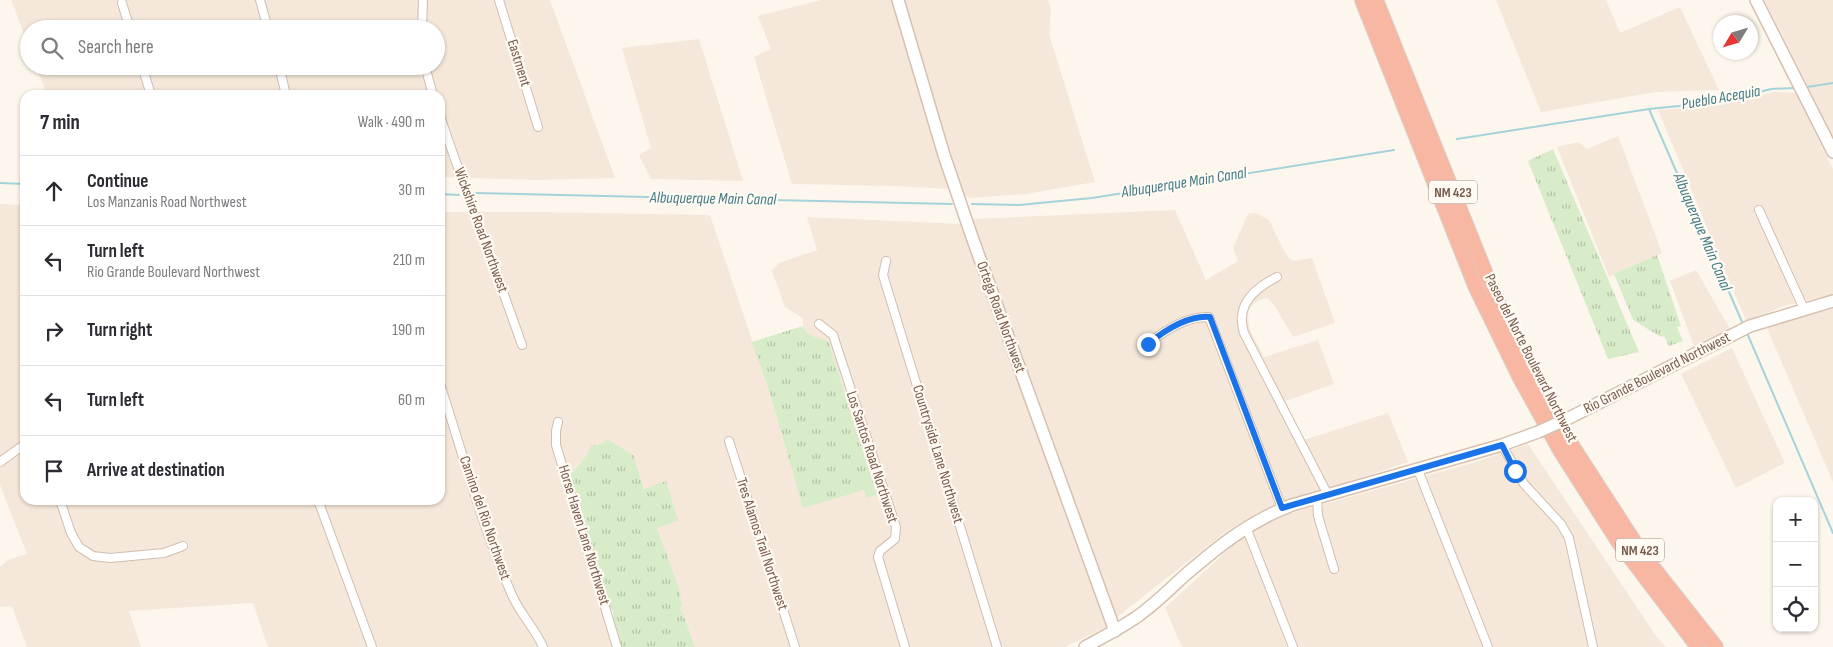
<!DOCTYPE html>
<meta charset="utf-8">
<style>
:root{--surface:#fff;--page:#f7f7f7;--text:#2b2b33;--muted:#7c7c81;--line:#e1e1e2}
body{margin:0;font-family:"Sofia Sans Condensed",sans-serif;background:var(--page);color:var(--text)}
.controls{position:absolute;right:15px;bottom:15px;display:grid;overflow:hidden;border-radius:10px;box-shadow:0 1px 4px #0004}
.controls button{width:45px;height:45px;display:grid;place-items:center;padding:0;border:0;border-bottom:1px solid var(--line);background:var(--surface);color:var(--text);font:25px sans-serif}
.compass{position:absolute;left:1713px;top:15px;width:45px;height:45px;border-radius:50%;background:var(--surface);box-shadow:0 1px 4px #0004;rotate:232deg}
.stop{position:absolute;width:15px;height:15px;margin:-11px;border:4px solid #1a73e8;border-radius:50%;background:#fff}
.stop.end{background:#1a73e8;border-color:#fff;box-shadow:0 1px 5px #0008}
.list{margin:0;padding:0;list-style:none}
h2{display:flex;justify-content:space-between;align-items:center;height:65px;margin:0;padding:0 20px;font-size:21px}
h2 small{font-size:16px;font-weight:400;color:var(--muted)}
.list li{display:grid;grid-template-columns:32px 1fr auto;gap:15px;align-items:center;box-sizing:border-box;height:70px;padding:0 20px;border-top:1px solid var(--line)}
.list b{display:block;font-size:19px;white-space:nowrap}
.list p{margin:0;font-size:16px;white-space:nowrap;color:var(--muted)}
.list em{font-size:16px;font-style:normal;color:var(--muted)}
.icon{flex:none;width:28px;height:28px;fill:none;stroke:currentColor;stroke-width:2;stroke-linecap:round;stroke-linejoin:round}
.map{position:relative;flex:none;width:1833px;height:647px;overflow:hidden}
.search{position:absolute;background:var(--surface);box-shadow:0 1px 4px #0004;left:20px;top:20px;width:425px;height:55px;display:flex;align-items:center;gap:12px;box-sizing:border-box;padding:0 18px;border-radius:28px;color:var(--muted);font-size:19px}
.panel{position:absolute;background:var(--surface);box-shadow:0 1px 4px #0004;left:20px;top:90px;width:425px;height:415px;border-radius:15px}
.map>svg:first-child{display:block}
</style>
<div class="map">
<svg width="1833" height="647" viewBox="0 0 1833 647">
<defs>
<pattern id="grass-tufts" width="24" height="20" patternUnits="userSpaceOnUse" patternTransform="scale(1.25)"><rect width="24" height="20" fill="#d8ecc9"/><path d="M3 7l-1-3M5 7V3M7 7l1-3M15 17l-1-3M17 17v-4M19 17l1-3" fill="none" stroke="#b4c2a5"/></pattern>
</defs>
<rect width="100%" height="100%" fill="#fdf6ec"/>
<g fill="#f5e8da">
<path d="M11 0H550L615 178 538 180 440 177V95H47L36 66H436V29H29V47Z"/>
<path d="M821 0H1048L1051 9 1049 34 1095 182 1026 194 970 198 951 189 892 186 792 184 754 57 771 49 758 16Z"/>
<path d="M1496 0H1606L1620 33 1680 7 1719 90 1656 92 1541 112Z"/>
<path d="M1764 0H1833V138L1777 25Z"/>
<path d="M699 39 743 181 651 179 639 155 651 148 622 48Z"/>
<path d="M1773 92 1795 93 1833 169V294L1780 307 1747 323 1658 110 1720 105 1743 101Z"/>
<path d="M1618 136 1662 253 1609 277 1557 147 1579 142 1587 149Z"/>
<path d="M0 204 25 205V500H440V212H537L710 215 770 394 803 507 864 490 867 498 876 495 829 343 825 340 810 336 803 326V318L785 307 772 271 779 263 817 250 807 217 962 224 1108 626 1065 647H695L684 616 681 614 679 588 657 528 665 482 644 489 604 443 591 446 588 455 575 468 569 477 614 647H268L253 603 129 611 141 647H27L12 606 0 607V567L8 560 27 554 0 485Z"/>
<path d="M1175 210 1206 280 1238 261 1233 248 1248 214 1256 213 1269 220 1283 249 1289 258 1293 261 1312 258 1335 323 1293 337 1274 305 1267 298 1257 301 1249 309 1248 318 1250 330 1264 357 1318 340 1334 384 1285 401 1304 440 1388 413 1408 462 1277 506 1228 530 1117 617 970 219Z"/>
<path d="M1696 270 1730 329 1694 346 1670 281Z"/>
<path d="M1833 308V482L1767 328Z"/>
<path d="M1732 348 1785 463 1736 488 1681 374Z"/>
<path d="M1528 444 1656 636 1666 647H1296L1251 529 1270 519 1476 462Z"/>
<path d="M1245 534 1287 647H1182L1165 608Z"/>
</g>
<g fill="url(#grass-tufts)">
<path d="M1553 149 1639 352 1608 359 1528 161Z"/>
<path d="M1657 255 1681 326 1677 327 1683 341 1669 346 1664 336 1661 337 1633 320 1614 274Z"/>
<path d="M803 326C811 342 820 334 829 343L877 495 867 498 864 490 803 508 770 394 752 342Z"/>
<path d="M607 439 633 455 644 489 666 481 678 521 657 528 679 588 682 606 680 608 684 616 695 647H620L615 629 612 609H607L569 477C576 466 587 459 591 446L604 443Z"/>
</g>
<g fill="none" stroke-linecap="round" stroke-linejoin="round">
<g stroke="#a5d3da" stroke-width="2">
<path d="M1807 87 1833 83"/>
<path d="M1649 109 1743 324"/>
<path d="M1457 139 1649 109 1719 102 1771 89 1794 88"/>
<path d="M0 183 25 184"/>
<path d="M474 193 952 204"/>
<path d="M440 194 459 195"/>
<path d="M972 204 1019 205 1092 198 1394 150"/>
<path d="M1747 333 1833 533"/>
</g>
<defs>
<g id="street">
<path d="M260 0 268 29"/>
<path d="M499 0 538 127"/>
<path d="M122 3 130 29"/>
<path d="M422 29 423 0"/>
<path d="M142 66 151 95"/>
<path d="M279 66 286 95"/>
<path d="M425 66 433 95"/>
<path d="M440 116C466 193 495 268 522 345"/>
<path d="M1759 210 1804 309"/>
<path d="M886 261 883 275 997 647"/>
<path d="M1277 277C1261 285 1243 297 1242 317 1241 322 1243 329 1244 333L1328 495"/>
<path d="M819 324 833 335 896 527 895 539 880 551 878 557 905 647"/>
<path d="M1148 344C1165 330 1187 316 1209 317L1282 508"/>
<path d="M440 384C463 454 482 527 512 595 520 614 535 628 543 647"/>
<path d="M558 422 556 431V445L617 647"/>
<path d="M729 441 795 647"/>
<path d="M1502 445 1524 484 1561 524 1569 538 1593 647"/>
<path d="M0 462 25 444"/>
<path d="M1418 470 1488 647"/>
<path d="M1317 498 1318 516 1334 569"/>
<path d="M60 500 71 533 79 547 93 556 110 558 164 553 183 546"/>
<path d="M318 500 372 647"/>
<path d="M1246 527 1293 647"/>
</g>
<g id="secondary">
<path d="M898 0 944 155 972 237 1115 631"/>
<path d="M1756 0 1833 152"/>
<path d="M1569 418 1750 326 1833 301"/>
<path d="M1085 647C1103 637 1121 628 1138 616 1155 604 1169 590 1184 576 1219 546 1248 522 1292 505L1502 445 1538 432"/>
</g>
<g id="highway">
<path d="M1362 0 1476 288 1520 378 1561 452 1619 543 1698 647"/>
<path d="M1376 0 1488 279 1517 344 1537 381 1573 447 1641 552 1716 647"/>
</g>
</defs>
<use href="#street" stroke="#d1beb0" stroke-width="10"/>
<use href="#secondary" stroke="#d6c0b0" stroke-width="14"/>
<use href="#highway" stroke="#dad1cd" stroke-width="16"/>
<use href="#street" stroke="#fff" stroke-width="8"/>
<use href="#secondary" stroke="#fff" stroke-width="11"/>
<use href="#highway" stroke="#f7b7a3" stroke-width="14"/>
<defs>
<path id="secondary-bridge" d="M1538 432 1569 418"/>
</defs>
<use href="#secondary-bridge" stroke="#d6c0b0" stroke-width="14" stroke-linecap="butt"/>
<use href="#secondary-bridge" stroke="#fff" stroke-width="11"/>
</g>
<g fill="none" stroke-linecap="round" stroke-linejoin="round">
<path stroke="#1a73e8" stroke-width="6" d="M1148 344C1164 331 1187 315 1210 317L1282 508 1502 445 1515 471"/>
</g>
<g text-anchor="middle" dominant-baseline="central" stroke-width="4.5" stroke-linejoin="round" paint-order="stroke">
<g fill="#fffaf3" stroke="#a28b7f" stroke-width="1">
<rect x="1429" y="180.5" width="48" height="23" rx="4"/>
<rect x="1616" y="538.5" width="48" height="23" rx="4"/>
</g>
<g font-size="14" font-weight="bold" fill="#7a5c4d">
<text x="1453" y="192">NM 423</text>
<text x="1640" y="550">NM 423</text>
</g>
<g font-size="15" fill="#7a5c4d" stroke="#fffaf3">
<text transform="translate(519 63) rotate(73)">Eastment</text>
<text transform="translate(481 230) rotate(70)">Wickshire Road Northwest</text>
<text transform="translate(1001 317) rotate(70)">Ortega Road Northwest</text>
<text transform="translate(1531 358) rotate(63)">Paseo del Norte Boulevard Northwest</text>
<text transform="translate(1657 373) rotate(-27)">Rio Grande Boulevard Northwest</text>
<text transform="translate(938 454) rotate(73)">Countryside Lane Northwest</text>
<text transform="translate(872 457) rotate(72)">Los Santos Road Northwest</text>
<text transform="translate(485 518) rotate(71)">Camino del Rio Northwest</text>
<text transform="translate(584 535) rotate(73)">Horse Haven Lane Northwest</text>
<text transform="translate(762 544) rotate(72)">Tres Alamos Trail Northwest</text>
</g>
<g font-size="16" font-style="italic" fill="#437c86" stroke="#fffaf3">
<text transform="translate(1721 98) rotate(-10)">Pueblo Acequia</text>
<text transform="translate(1184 183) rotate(-9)">Albuquerque Main Canal</text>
<text transform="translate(713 199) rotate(1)">Albuquerque Main Canal</text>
<text transform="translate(1702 232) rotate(67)">Albuquerque Main Canal</text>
</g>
</g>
</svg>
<div class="controls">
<button>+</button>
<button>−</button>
<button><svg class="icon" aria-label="locate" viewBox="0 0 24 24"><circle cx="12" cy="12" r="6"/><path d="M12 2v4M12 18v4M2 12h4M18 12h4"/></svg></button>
</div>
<svg class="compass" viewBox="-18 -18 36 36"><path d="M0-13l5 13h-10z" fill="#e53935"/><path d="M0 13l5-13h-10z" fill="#7c7c81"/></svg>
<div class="stop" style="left:1515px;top:471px"></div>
<div class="stop end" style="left:1148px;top:344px"></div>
<div class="search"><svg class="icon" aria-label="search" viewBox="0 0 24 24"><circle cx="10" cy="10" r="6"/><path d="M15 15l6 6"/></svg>Search here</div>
<section class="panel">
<h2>7 min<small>Walk · 490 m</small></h2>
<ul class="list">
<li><svg class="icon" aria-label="ahead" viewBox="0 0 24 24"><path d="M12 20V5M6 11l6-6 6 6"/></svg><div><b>Continue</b><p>Los Manzanis Road Northwest</p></div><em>30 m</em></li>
<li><svg class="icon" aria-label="left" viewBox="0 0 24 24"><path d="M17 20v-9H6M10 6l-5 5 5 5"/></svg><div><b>Turn left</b><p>Rio Grande Boulevard Northwest</p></div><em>210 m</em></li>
<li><svg class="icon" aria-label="right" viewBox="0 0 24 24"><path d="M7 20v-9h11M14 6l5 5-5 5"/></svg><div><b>Turn right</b></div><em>190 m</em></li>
<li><svg class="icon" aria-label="left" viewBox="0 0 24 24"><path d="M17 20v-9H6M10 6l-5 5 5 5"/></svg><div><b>Turn left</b></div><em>60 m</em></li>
<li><svg class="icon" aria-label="arrive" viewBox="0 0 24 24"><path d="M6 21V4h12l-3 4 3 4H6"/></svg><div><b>Arrive at destination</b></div></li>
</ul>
</section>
</div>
